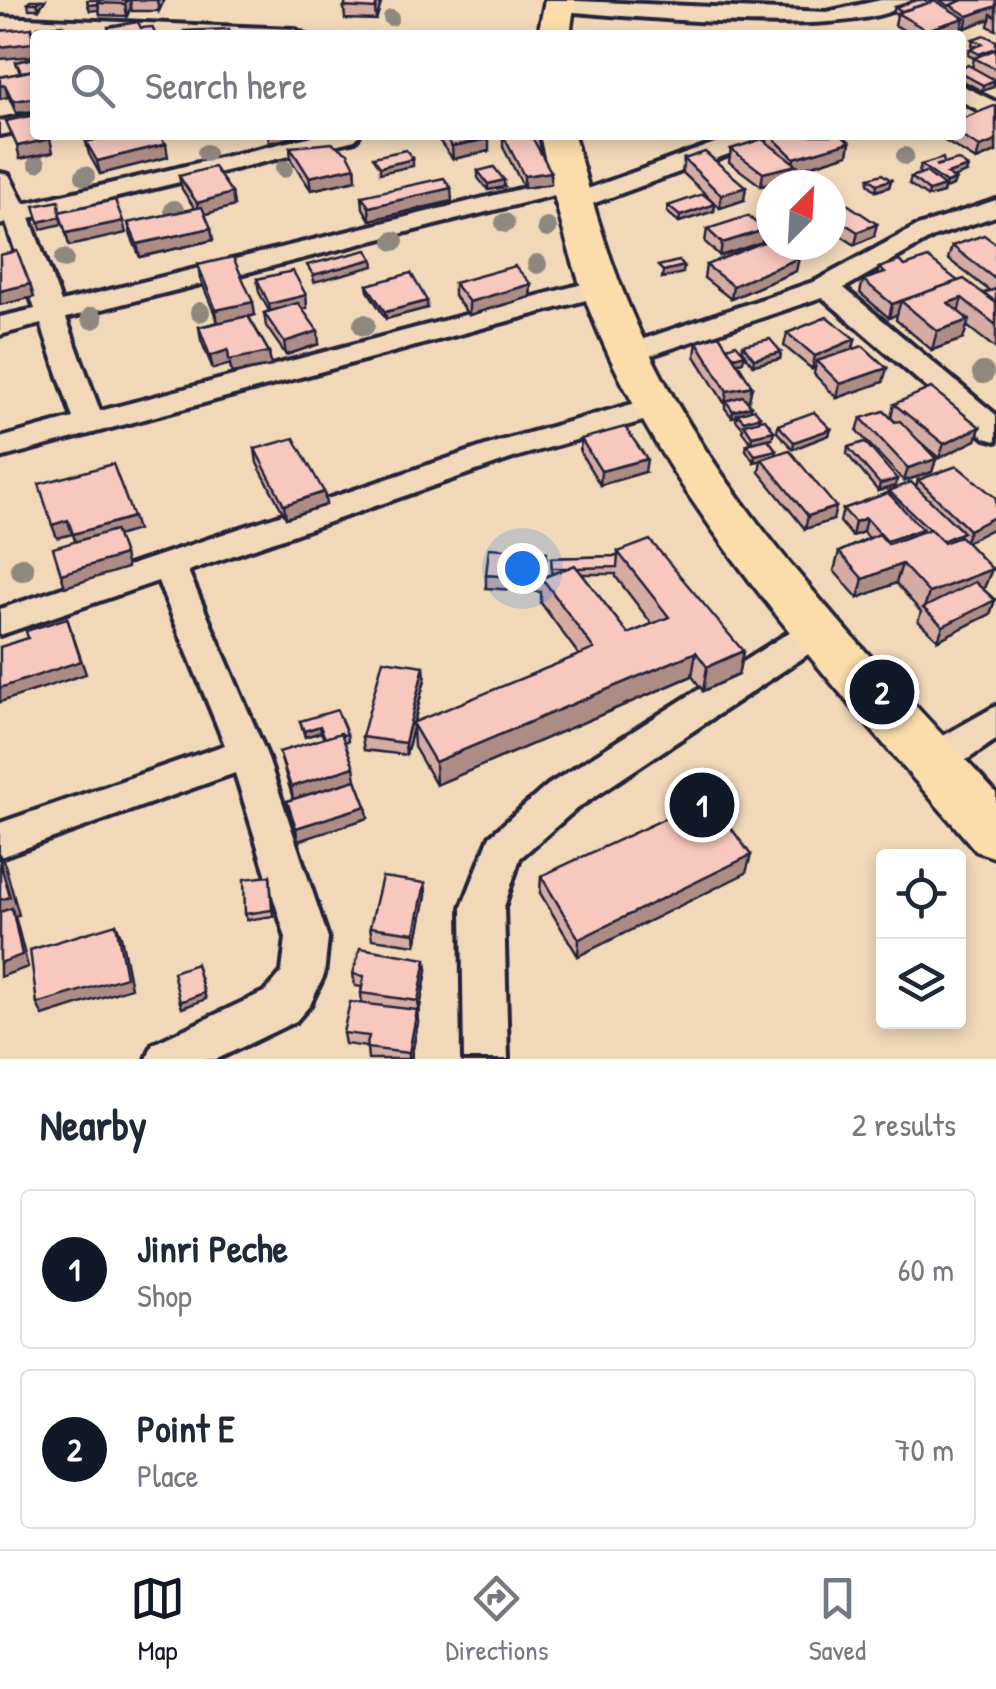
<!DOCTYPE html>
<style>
:root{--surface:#fff;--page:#f6f6f7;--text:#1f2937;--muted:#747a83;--line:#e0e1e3;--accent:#111827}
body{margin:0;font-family:"Patrick Hand",sans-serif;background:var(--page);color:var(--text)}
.controls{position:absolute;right:30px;bottom:30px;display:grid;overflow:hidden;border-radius:10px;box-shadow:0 5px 15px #0003}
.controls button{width:90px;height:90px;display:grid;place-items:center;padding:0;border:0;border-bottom:2px solid var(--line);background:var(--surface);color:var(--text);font:50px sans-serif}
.compass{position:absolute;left:756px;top:170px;width:90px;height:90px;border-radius:50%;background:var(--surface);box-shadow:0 5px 15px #0003;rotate:24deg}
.you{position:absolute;left:522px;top:568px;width:35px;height:35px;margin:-25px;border:8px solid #fff;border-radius:50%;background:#1a73e8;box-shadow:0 0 0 15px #1a73e833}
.badge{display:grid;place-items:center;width:65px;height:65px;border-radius:50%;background:var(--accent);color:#fff;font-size:32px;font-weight:700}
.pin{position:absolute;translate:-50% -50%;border:5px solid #fff;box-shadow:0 2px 10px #0006}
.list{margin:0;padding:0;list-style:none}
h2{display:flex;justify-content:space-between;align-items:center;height:130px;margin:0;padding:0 40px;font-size:42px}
h2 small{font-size:32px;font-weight:400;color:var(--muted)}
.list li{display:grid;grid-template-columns:65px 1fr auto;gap:30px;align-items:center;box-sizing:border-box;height:160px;margin:0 20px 20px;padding:0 20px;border:2px solid var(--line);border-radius:10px}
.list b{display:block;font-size:38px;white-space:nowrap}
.list p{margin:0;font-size:32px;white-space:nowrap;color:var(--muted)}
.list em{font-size:32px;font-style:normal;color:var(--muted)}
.icon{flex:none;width:55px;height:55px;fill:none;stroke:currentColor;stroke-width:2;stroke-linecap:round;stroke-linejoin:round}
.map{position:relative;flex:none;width:996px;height:1059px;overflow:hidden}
.search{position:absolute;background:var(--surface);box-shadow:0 5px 15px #0003;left:30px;right:30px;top:30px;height:110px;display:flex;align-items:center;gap:25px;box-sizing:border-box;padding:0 35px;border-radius:10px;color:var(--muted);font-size:38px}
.sheet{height:490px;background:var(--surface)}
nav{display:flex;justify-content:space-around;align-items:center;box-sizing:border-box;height:140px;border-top:2px solid var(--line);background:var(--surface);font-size:28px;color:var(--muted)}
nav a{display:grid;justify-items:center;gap:5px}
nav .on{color:var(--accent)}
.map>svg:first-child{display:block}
</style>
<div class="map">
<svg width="996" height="1059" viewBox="0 0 996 1059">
<rect width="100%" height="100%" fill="#f1d8b9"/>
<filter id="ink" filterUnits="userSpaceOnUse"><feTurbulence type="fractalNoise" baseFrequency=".01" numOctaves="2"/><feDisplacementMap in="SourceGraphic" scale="20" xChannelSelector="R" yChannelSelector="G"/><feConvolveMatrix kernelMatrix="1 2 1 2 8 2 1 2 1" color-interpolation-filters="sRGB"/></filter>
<g filter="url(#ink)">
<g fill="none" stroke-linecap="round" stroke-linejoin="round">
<defs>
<g id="minor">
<path d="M554 0 827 12 881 0H911C867 43 627 15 559 11L549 5Z"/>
<path d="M0 17 294 29 305 35H138L0 29Z"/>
<path d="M961 85 996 102V119L961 101Z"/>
<path d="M35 114V128L0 135V121Z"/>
<path d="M317 135H359L355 140 30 218 61 302 565 178 577 185 574 190 66 318 100 411 602 279 616 287 612 293 0 458V438L73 418 41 324 0 335V317L35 309 6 223 0 225V173L9 175 24 204Z"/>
<path d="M737 135H771L767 140 578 209 569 212 556 204 560 199Z"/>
<path d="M996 200V216L933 237 844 288 996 415V441L985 438 822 297 640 359H620L616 353 620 347 816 281 915 227Z"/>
<path d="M657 397 668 400 672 407 668 414 519 456 188 571 266 753 328 938 324 975 310 1005 296 1021 217 1059H147L153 1044 266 991 282 972 286 938 235 773 0 857V823L225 745 158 581 0 635V609L497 442Z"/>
<path d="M819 617 831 621 836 630 831 639 576 809 520 858 504 907 508 1059H464L462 907 490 836 548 785 807 621Z"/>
<path d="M996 706V740C973 754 947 780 920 771L914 760 920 749Z"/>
</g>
<g id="highway">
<path d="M545 0H575L570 35H538Z"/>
<path d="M540 135H574C592 202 610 266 639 330 717 504 869 654 996 793V858L976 851C842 694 680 522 598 331 571 267 555 202 540 135Z"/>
</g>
</defs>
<use href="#minor" stroke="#22223b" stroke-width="8"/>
<use href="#highway" stroke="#22223b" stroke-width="7"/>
<use href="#minor" fill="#f1d8b9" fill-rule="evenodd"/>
<use href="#highway" fill="#faddab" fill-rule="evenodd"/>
</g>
<g fill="#8e887e">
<circle cx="391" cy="18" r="8"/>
<circle cx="206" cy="153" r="9"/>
<circle cx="905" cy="156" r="9"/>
<circle cx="37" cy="163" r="9"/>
<circle cx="284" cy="169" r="9"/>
<circle cx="85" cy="176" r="10"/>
<circle cx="174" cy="210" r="10"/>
<circle cx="505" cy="223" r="10"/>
<circle cx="547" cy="228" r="10"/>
<circle cx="394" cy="241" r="10"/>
<circle cx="64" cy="259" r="10"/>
<circle cx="537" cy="264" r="10"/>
<circle cx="200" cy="312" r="10"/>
<circle cx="92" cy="318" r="11"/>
<circle cx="364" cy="325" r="11"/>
<circle cx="983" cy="373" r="11"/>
<circle cx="22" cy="569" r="12"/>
</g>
<g fill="#d5aca4" stroke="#22223b" stroke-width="2.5" fill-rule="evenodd">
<path d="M45 0 39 9H29L28 3Z"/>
<path d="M100 0H164L159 11H132L131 7 127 16 100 15 98 3Z"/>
<path d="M382 0 376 20 345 19 344 7Z"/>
<path d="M932 0H996V30L988 26 990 19 965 28 962 26 961 30 945 35H912L895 25 897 15 893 13 895 7 931 2Z"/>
<path d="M973 39 996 41V83L995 82 993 87 982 91 961 80V68H972L974 58 968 55 970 49 976 47 972 45Z"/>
<path d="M35 58V111L16 113 0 77 20 73 16 62Z"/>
<path d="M996 107V152L976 160 940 138 941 135H961Z"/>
<path d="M435 135H486L489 151 453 159Z"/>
<path d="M503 135 551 184 524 188 503 147Z"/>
<path d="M768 135H842L850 142 848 154 796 170 795 177 761 186 729 162 731 149 767 143Z"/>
<path d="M86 142 168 157 100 174 89 154Z"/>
<path d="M290 147 355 167 356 180 311 190 291 160Z"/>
<path d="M684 159 744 200 720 208 682 172Z"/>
<path d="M944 163 966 173 952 178 955 180 953 186 944 189 943 193 928 197 909 184 911 177 922 174 919 172 921 165Z"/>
<path d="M478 171 504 187 488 190 478 178Z"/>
<path d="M179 176 232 193 234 206 205 214 213 240 140 257 131 236 128 223 195 209 182 189Z"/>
<path d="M869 178 891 180 889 187 876 191 868 184Z"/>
<path d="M362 196 452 201 370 220 363 208Z"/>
<path d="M715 204 714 211 679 222 667 212 668 206Z"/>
<path d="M831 204 874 236 855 245 831 229Z"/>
<path d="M707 229 764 230 762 242 720 256 705 242Z"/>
<path d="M996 244V349L967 326 963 339 932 350 896 320 897 314 889 318 860 293 863 280 877 275 879 268 905 266 958 281 984 294 990 291 948 259 952 246Z"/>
<path d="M198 265 255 315 249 317 269 352 271 366 232 373 230 364 213 369 201 340 199 327 218 322 200 278Z"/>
<path d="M706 265 796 271 731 299 704 278Z"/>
<path d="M257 279 306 295 307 308 302 309 319 344 286 355 266 326 264 313 269 311 259 292Z"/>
<path d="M454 283 531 284 530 297 469 315 454 296Z"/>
<path d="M367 285 427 301V308L386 319 368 291Z"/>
<path d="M787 333 855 339 853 349 883 382 837 398 814 374 815 368 812 369 784 346Z"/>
<path d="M697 342 727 347 742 351 743 345 781 352 780 359 753 365 744 354 743 361 737 362 752 386 749 400H746L751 406 750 410 760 416 759 420 772 438 768 439 776 450 775 455 833 520 805 529 759 472 761 460 754 462 746 450 747 444 751 443 742 431 743 428 736 420 737 416 732 417 725 408V404L695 356Z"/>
<path d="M894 404 980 427 976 440 939 458 919 441 936 459 932 472 904 481 857 431 861 418 896 422 891 418Z"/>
<path d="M778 425 831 429 829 435 793 449 777 432Z"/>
<path d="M581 439 645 472 600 485 580 452Z"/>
<path d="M848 447 897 479 895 486 878 491 847 454Z"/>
<path d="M255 449 324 492 326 505 286 518 257 463Z"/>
<path d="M918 480 996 527 966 542 992 569 984 588 983 589 995 600 990 614 938 640 918 621 921 612 896 583 858 598 834 571 839 552 869 538 863 532 852 536 840 522 843 509 888 493 889 491 916 487Z"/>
<path d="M618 552 743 651 738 675 703 691 692 676 436 785 414 747 413 728 406 755 364 750 362 737 425 679 414 723 579 655 541 603V592L486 588V575L545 577 552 574 551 558 618 556ZM582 574H616V577L652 624 628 634Z"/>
<path d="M300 721 347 734 348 741 344 742 356 780 366 806 368 818 298 841 287 801 293 799 279 752 324 739 321 732 305 737Z"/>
<path d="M746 873 578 956 540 893 541 876Z"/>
<path d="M270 876 273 916 247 920 245 914Z"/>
<path d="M425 883 426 895 416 945 372 939 370 927Z"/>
<path d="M427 970 419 1012H417L418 1022 411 1059H368L367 1047 345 1044 343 1033 362 1004 361 993 362 987 355 986 353 974Z"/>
</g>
<g fill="#ae8c86" stroke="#22223b" stroke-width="2.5">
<path d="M40 0H45L39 9 37 3Z"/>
<path d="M127 0H130L131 7 127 16 125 4Z"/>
<path d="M157 0H164L159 11Z"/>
<path d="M378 0H382L376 20 375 9Z"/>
<path d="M98 4 99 10 90 11 88 5Z"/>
<path d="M996 6V17L991 14 990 19 965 28 968 16Z"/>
<path d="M964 18 961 30 945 35H925L926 30Z"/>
<path d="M32 28 35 40V56L0 59V47Z"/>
<path d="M995 80 993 87 982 91 983 85Z"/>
<path d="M5 85 8 97 0 99V86Z"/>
<path d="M35 98V111L16 113 13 101Z"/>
<path d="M84 135H106L85 139Z"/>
<path d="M268 135H302L269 143Z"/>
<path d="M50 139 53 152 20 159 17 146Z"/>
<path d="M489 139V151L453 159 452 146Z"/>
<path d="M996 141V152L976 160 980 147Z"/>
<path d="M850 142 848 154 796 170 795 177 761 186 763 173 793 166 794 158Z"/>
<path d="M166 144 168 157 100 174 97 161Z"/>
<path d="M413 159V166L380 173V167Z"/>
<path d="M355 167 356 180 311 190 309 177Z"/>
<path d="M968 167 966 173 945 181 947 174Z"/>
<path d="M551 172V184L524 188V176Z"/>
<path d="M504 180V187L488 190V184Z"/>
<path d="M891 180 889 187 876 191 877 184Z"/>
<path d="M955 180 953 186 944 189 946 183Z"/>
<path d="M944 186 943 193 928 197 929 191Z"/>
<path d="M746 187 744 200 720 208 721 195Z"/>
<path d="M451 188 452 201 370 220 369 207Z"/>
<path d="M232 193 234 206 199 216 197 203Z"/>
<path d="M715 204 714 211 679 222 680 216Z"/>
<path d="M60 217 62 224 41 229 39 222Z"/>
<path d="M123 221 126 233 69 246 66 233Z"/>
<path d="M877 224 874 236 855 245 858 232Z"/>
<path d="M211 228 213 240 140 257 137 244Z"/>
<path d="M764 230 762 242 720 256 722 243Z"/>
<path d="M799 258 796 271 731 299 733 286Z"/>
<path d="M373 259 374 266 314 282 313 275Z"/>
<path d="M684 266 683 273 662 278 663 271Z"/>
<path d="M30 284 34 297 0 305V291Z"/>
<path d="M531 284 530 297 469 315V302Z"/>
<path d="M306 295 307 308 271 317 269 304Z"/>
<path d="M962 298 957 317 948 303Z"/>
<path d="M427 301V308L386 319 385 312Z"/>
<path d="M901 301 897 314 889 318 892 304Z"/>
<path d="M253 302 255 315 218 324 216 310Z"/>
<path d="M969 320 963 339 932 350 937 331Z"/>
<path d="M318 331 319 344 286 355 284 342Z"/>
<path d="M855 339 852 353 817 361 815 368 812 369 815 356Z"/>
<path d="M228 350 269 352 271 366 232 373 230 364 213 369 210 356Z"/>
<path d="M781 352 780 359 753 365 754 359Z"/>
<path d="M745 354 743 361 733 363 734 357Z"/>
<path d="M887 368 883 382 837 398 840 384Z"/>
<path d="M752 386 749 400 728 403 726 401 725 404 727 391Z"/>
<path d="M751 406 750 413 737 414V416L732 417 733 411Z"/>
<path d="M980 427 976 440 939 458 944 444Z"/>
<path d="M831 429 829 435 793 449 794 442Z"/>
<path d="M774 431 772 438 751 443 752 436Z"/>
<path d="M776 450 775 457 754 462 755 455Z"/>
<path d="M647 459 645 472 600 485 601 471Z"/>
<path d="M936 459 932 472 904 481 908 468Z"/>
<path d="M897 479 895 486 878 491 880 484Z"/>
<path d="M324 492 326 505 286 518 284 505Z"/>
<path d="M836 507 833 520 805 529 808 516Z"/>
<path d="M996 516V527L964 543 969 530Z"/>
<path d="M133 517 137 530 77 548 73 534Z"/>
<path d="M866 518 863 532 852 536 855 522Z"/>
<path d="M68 520 72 534 57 538 52 525Z"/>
<path d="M922 529 917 542 883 555 887 541Z"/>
<path d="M124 555 127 568 65 587 61 574Z"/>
<path d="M902 564 896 583 858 598 863 579Z"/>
<path d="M992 569 984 588 926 611 924 608 929 593Z"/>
<path d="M995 600 990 614 938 640 943 626Z"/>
<path d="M67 618 86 674 0 702V688Z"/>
<path d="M743 651 738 675 703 691 707 667Z"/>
<path d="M696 652 692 676 436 785 435 762Z"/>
<path d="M424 666 425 679 413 725 412 723 413 728 406 755 405 743Z"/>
<path d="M320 726 321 732 305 737 304 731Z"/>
<path d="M354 767 356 780 293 799 291 787Z"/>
<path d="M366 806 368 818 298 841 296 828Z"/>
<path d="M751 855 746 873 578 956 579 939Z"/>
<path d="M0 856 5 865 19 915 15 916 28 967 0 977Z"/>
<path d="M425 883 426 895 416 945 415 933Z"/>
<path d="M116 924 121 936 131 988 43 1016 37 1004Z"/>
<path d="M426 959 427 970 419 1012 418 1001Z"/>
<path d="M196 964 206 999 182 1008 180 1002Z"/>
<path d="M417 1010 418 1022 411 1059H409V1053Z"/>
</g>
<g fill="#f8c8bf" stroke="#22223b" stroke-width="2.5">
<path d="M30 0H40L37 3H28Z"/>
<path d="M87 0H97L98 4 88 5Z"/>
<path d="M100 0H127L125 4 98 3Z"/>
<path d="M347 0H378L375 9 344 7Z"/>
<path d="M917 0H928L932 2 902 11 895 7Z"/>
<path d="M939 0H963L949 6Z"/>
<path d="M963 0H996V6L968 16 950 5Z"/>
<path d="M935 1 964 18 926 30 897 13Z"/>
<path d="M138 22 141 28 152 27 156 35H111L108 27Z"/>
<path d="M63 25V35H38V27Z"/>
<path d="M32 28V43L0 47V31Z"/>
<path d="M229 29 231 35H185L184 31Z"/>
<path d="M98 31 99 35H70Z"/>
<path d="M476 31H513L514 35H476Z"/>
<path d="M984 35 996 41V48L979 54 970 49 983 44 973 39Z"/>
<path d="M996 49V69L974 58Z"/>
<path d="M35 58V70L21 72 16 62Z"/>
<path d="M968 65 995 80 983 85 961 73V68Z"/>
<path d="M35 70V98L13 101 5 85 0 86V77Z"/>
<path d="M994 106 996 107V141L980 147 959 135H961V119Z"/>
<path d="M35 115V135H48L50 139 17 146 6 121Z"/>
<path d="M114 135H159L166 144 97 161 86 142Z"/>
<path d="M444 135H486L489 139 452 146Z"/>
<path d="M503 135H531L551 172 524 176Z"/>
<path d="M770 135H842L850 142 794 158Z"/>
<path d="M762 139 797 165 763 173 731 149Z"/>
<path d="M332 143 348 153 355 167 309 177 290 147Z"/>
<path d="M406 150 413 159 380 167 373 157Z"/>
<path d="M705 152 746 187 721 195 684 159Z"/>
<path d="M943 158 944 163 935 166 958 160 968 167 947 174 955 180 946 183 921 165Z"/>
<path d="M214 167 232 193 197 203 179 176Z"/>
<path d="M494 167 504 180 488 184 478 171Z"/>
<path d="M926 172 944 186 929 191 911 177Z"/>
<path d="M882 174 891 180 877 184 869 178Z"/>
<path d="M444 178 451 188 369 207 362 196Z"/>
<path d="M703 194 715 204 680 216 668 206Z"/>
<path d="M115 200 123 221 66 233 59 212Z"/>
<path d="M841 200 877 224 858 232 831 215V204Z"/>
<path d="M59 201 60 217 39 222 34 206Z"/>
<path d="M202 207 211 228 137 244 128 223Z"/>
<path d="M748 216 764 230 722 243 707 229Z"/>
<path d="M984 235 996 244 995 279 952 246Z"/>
<path d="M771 239V245H780L799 258 733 286 706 265Z"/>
<path d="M367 250 373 259 313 275 307 265Z"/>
<path d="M17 251 30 284 0 291V255Z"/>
<path d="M233 257 253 302 216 310 198 265Z"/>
<path d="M928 258 958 281 892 304 863 280 885 273 879 268 899 261 905 266Z"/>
<path d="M679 261 684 266 663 271 658 266Z"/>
<path d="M515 266 531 284 469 302 454 283Z"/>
<path d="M293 271 306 295 269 304 257 279Z"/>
<path d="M411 273 427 301 385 312 367 285Z"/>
<path d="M964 279 996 303V325L962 298 948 303 969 320 937 331 901 301Z"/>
<path d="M996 289V302L984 293Z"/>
<path d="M298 303 318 331 284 342 264 313Z"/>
<path d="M248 316 269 352 229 360 228 350 210 356 199 327Z"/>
<path d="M827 317 855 339 815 356 787 333Z"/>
<path d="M719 335 752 386 727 391 697 342Z"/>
<path d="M770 339 781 352 754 359 743 345Z"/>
<path d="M736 344 745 354 734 357 727 347Z"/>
<path d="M863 346 887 368 840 384 817 361Z"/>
<path d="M931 388 980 427 944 444 894 404Z"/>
<path d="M743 396 751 406 733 411 726 401Z"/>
<path d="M754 409 760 416 744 421 737 414Z"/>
<path d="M884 411 895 422 900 421 936 459 908 468 861 418Z"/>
<path d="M814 412 831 429 794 442 778 425Z"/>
<path d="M765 419 774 431 752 436 744 424Z"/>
<path d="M625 427 647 459 601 471 581 439Z"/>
<path d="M294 438 324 492 284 505 255 449Z"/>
<path d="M768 439 776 450 755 455 747 444Z"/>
<path d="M865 442 897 479 880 484 848 447Z"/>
<path d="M789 450 836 507 808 516 762 459Z"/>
<path d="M113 464 133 517 73 534 68 520 52 525 39 484Z"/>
<path d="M957 466 996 498V516L969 530 918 480Z"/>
<path d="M911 482 963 532 942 541 889 491Z"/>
<path d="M888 493 922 529 887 541 866 518 855 522 843 509Z"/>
<path d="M930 529 944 543 960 536 992 569 929 593 902 564 863 579 839 552 879 534 888 544Z"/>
<path d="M115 530 124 555 61 574 53 548Z"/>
<path d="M650 540 743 651 707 667 696 652 435 762 412 723 594 649 542 578 575 565 628 634 669 617 618 552Z"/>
<path d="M489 548 547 552 544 577 542 579 486 575Z"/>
<path d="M618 556 617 567 577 568 575 565 568 568H552L551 558Z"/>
<path d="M975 582 995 600 943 626 923 608Z"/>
<path d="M67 618 81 661 0 688V647L28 638 26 631Z"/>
<path d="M383 660 424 666 405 743 362 737Z"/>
<path d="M337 710 347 734 342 735 341 733 325 738 320 726 304 731 300 721Z"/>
<path d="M341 733 354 767 291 787 279 752Z"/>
<path d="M356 780 366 806 296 828 287 801Z"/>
<path d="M709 798 751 855 579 939 541 876Z"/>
<path d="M0 862 10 897 0 900Z"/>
<path d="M270 876 272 910 245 914 244 879Z"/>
<path d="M382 877 425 883 415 933 370 927Z"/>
<path d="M12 908 22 955 0 963V912Z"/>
<path d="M116 924 126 977 37 1004 30 950Z"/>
<path d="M360 948 426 959 418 1001 361 993 364 976 353 974Z"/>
<path d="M196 964 204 993 180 1002 173 972Z"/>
<path d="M350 1002 417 1010 409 1053 366 1048 369 1036 343 1033Z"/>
</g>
</g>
</svg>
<div class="controls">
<button><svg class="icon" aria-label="locate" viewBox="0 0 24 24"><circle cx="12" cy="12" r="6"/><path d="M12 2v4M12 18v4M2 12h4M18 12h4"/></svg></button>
<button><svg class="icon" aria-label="layers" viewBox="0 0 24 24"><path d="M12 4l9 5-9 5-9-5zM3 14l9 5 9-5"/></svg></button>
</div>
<svg class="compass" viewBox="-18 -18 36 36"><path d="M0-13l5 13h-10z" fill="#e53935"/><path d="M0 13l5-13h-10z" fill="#747a83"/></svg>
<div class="you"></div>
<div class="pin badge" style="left:702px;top:805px">1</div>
<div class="pin badge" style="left:882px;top:692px">2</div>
<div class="search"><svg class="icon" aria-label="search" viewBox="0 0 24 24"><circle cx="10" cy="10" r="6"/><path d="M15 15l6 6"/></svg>Search here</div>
</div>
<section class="sheet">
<h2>Nearby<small>2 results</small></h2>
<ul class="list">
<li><span class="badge">1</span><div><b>Jinri Peche</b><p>Shop</p></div><em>60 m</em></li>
<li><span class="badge">2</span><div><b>Point E</b><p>Place</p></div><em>70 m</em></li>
</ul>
</section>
<nav>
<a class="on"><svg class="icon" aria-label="map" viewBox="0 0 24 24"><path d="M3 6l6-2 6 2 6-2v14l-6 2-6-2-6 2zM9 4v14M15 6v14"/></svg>Map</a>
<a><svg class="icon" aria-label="directions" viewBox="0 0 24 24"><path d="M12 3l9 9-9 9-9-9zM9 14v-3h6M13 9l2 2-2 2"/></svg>Directions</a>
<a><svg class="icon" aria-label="saved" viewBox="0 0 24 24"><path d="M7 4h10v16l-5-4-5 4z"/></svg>Saved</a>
</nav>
